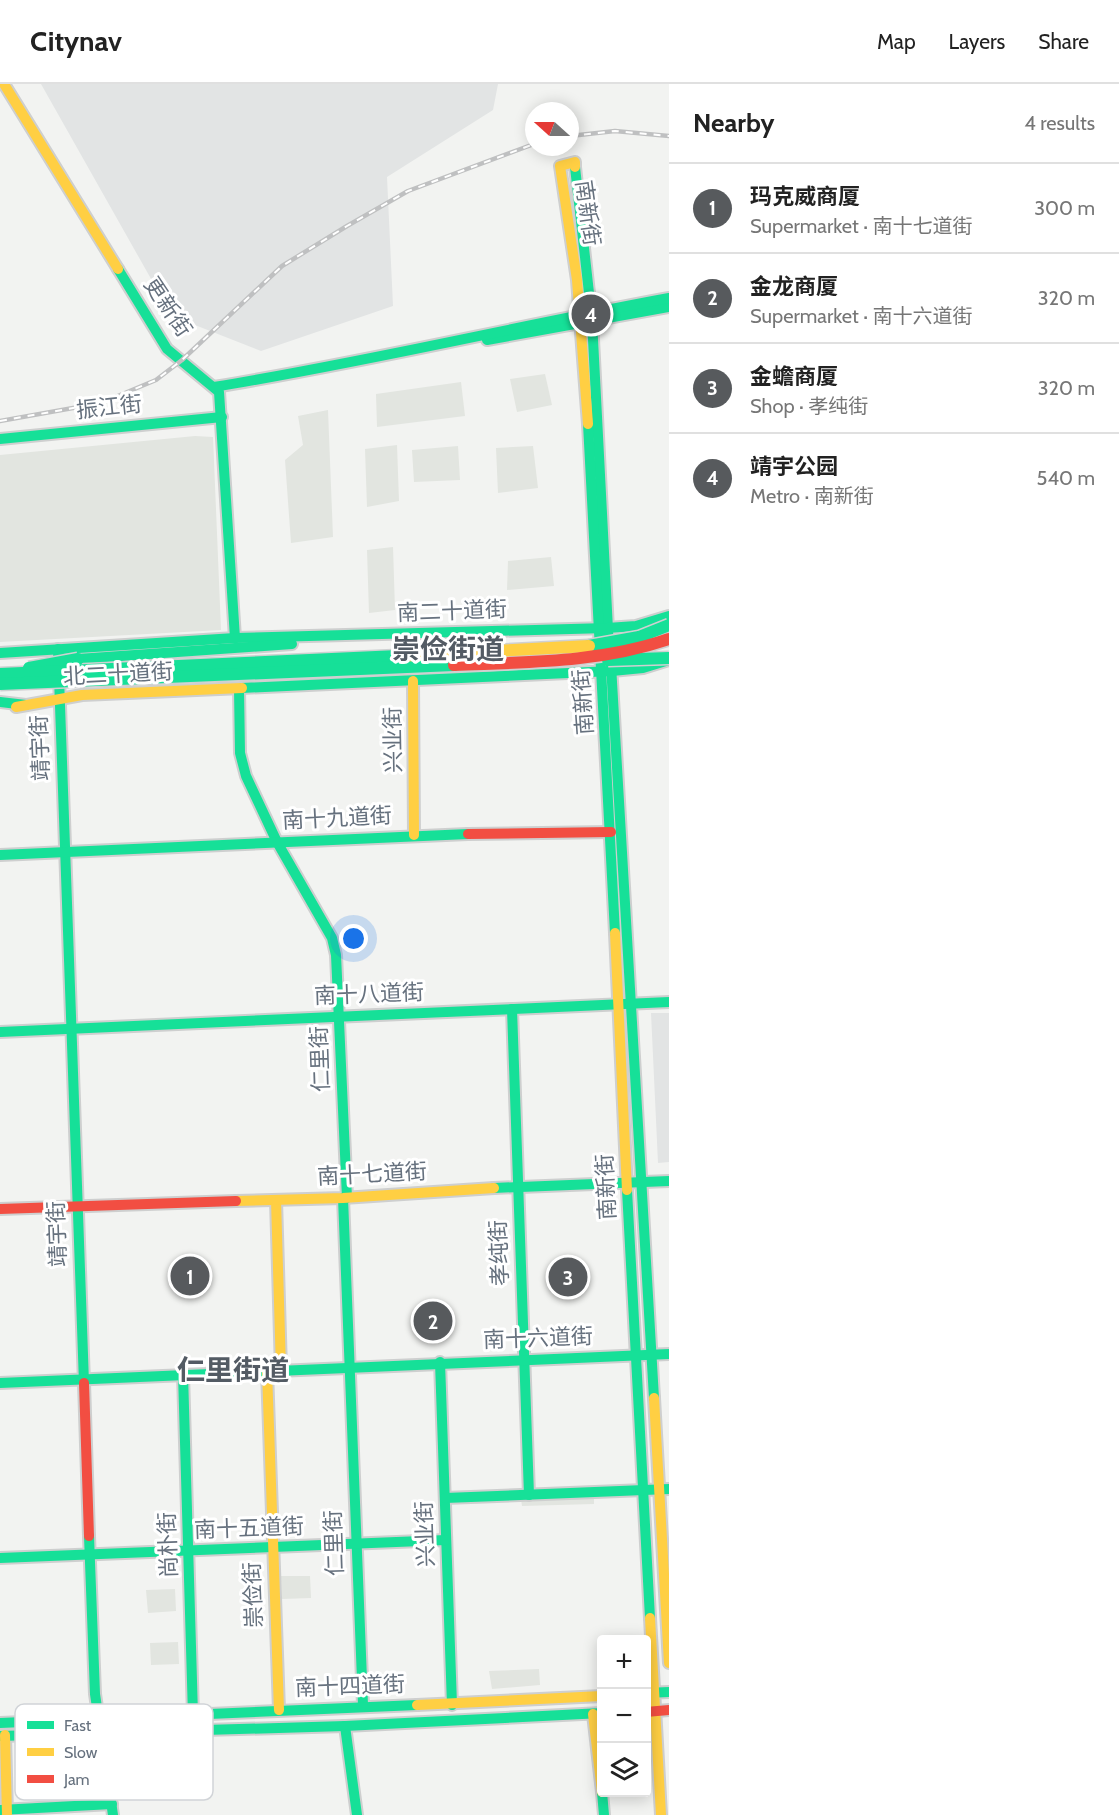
<!DOCTYPE html>
<meta charset="utf-8">
<style>
:root{--surface:#fff;--page:#f6f6f6;--text:#222;--muted:#767676;--line:#e0e0e0;--accent:#575a5d}
body{margin:0;font-family:Cabin,"Noto Sans SC",sans-serif;background:var(--page);color:var(--text)}
.controls{position:absolute;right:18px;bottom:18px;display:grid;overflow:hidden;border-radius:6px;box-shadow:0 3px 15px #0003}
.controls button{width:54px;height:54px;display:grid;place-items:center;padding:0;border:0;border-bottom:2px solid var(--line);background:var(--surface);color:var(--text);font:30px sans-serif}
.compass{position:absolute;left:525px;top:18px;width:54px;height:54px;border-radius:50%;background:var(--surface);box-shadow:0 3px 15px #0003;rotate:291deg}
.you{position:absolute;left:354px;top:855px;width:21px;height:21px;margin:-15px;border:4px solid #fff;border-radius:50%;background:#1a73e8;box-shadow:0 0 0 9px #1a73e833}
.badge{display:grid;place-items:center;width:39px;height:39px;border-radius:50%;background:var(--accent);color:#fff;font-size:20px;font-weight:700}
.pin{position:absolute;translate:-50% -50%;border:3px solid #fff;box-shadow:0 2px 6px #0006}
.list{margin:0;padding:0;list-style:none}
h2{display:flex;justify-content:space-between;align-items:center;height:78px;margin:0;padding:0 24px;font-size:26px}
h2 small{font-size:20px;font-weight:400;color:var(--muted)}
.list li{display:grid;grid-template-columns:39px 1fr auto;gap:18px;align-items:center;box-sizing:border-box;height:90px;padding:0 24px;border-top:2px solid var(--line)}
.list b{display:block;font-size:22px;white-space:nowrap}
.list p{margin:0;font-size:20px;white-space:nowrap;color:var(--muted)}
.list em{font-size:20px;font-style:normal;color:var(--muted)}
.icon{flex:none;width:33px;height:33px;fill:none;stroke:currentColor;stroke-width:2;stroke-linecap:round;stroke-linejoin:round}
.map{position:relative;flex:none;width:669px;height:1731px;overflow:hidden}
header{display:flex;align-items:center;gap:36px;box-sizing:border-box;height:84px;padding:0 30px;background:var(--surface);border-bottom:2px solid var(--line)}
header strong{font-size:28px}
nav{display:flex;gap:33px;margin-inline-start:auto;font-size:21px}
main{display:flex}
aside{flex:1;background:var(--surface)}
.map>svg:first-child{display:block}
</style>
<header>
<strong>Citynav</strong>
<nav><a>Map</a><a>Layers</a><a>Share</a></nav>
</header>
<main>
<div class="map">
<svg width="669" height="1731" viewBox="0 0 669 1731">
<rect width="100%" height="100%" fill="#f2f3f1"/>
<g fill="#e2e4e4">
<path d="M41 0H498L493 26 387 93 393 222 261 267 172 232Z"/>
<path d="M651 929H669V1078L658 1079Z"/>
</g>
<g fill="#e2e5e0">
<path d="M545 290 552 321 517 328 510 295Z"/>
<path d="M461 298 465 332 377 343 376 310Z"/>
<path d="M328 326 333 453 291 459 285 376 303 361 298 332Z"/>
<path d="M195 352 213 353 221 546 0 558V371Z"/>
<path d="M397 361 399 417 367 423 365 365Z"/>
<path d="M458 362 460 396 414 398 412 366Z"/>
<path d="M533 362 538 404 498 409 496 364Z"/>
<path d="M393 463 395 526 369 529 367 466Z"/>
<path d="M551 473 554 502 507 506 508 477Z"/>
<path d="M521 1415H594V1420L522 1422Z"/>
<path d="M281 1492H310L311 1514 282 1515Z"/>
<path d="M175 1505 176 1527 148 1529 146 1506Z"/>
<path d="M178 1558 179 1580 151 1581 150 1559Z"/>
<path d="M539 1585 540 1601 492 1605 489 1587Z"/>
</g>
<g fill="none" stroke-linecap="round" stroke-linejoin="round">
<defs>
<g id="fast">
<path d="M575 83 592 236 609 565"/>
<path d="M118 185 167 265 219 308 235 554"/>
<path d="M487 256 669 223"/>
<path d="M214 303C367 278 517 242 669 214"/>
<path d="M588 340 615 849"/>
<path d="M0 355 222 333"/>
<path d="M58 565 84 1299"/>
<path d="M0 569 235 554 607 544 636 542 669 532"/>
<path d="M78 575 292 560"/>
<path d="M611 581 654 1314"/>
<path d="M242 604 612 587 643 584 669 576"/>
<path d="M239 605 240 669 246 692 277 758 332 854 336 871 347 1114"/>
<path d="M0 618 26 621"/>
<path d="M0 771 468 750"/>
<path d="M512 925 529 1411"/>
<path d="M0 948 669 918"/>
<path d="M494 1104 669 1097"/>
<path d="M627 1106 650 1534"/>
<path d="M343 1114 363 1621"/>
<path d="M440 1278 452 1621"/>
<path d="M183 1290 193 1631"/>
<path d="M0 1299 669 1270"/>
<path d="M445 1414 669 1405"/>
<path d="M89 1452 95 1610 113 1731"/>
<path d="M0 1474 446 1456"/>
<path d="M646 1609 669 1608"/>
<path d="M0 1639 417 1621"/>
<path d="M345 1642 357 1731"/>
<path d="M0 1652 345 1642 602 1629"/>
<path d="M602 1708 604 1731"/>
<path d="M0 1726 112 1720"/>
</g>
<g id="slow">
<path d="M4 0 118 185"/>
<path d="M575 83V78L560 82 577 196 588 340"/>
<path d="M413 597 414 751"/>
<path d="M16 623 82 611 242 604"/>
<path d="M615 849 627 1106"/>
<path d="M276 1116 281 1286"/>
<path d="M236 1117 343 1114 494 1104"/>
<path d="M267 1287 279 1626"/>
<path d="M654 1314 669 1579"/>
<path d="M650 1534 661 1731"/>
<path d="M417 1621 602 1612"/>
<path d="M593 1630 602 1708"/>
<path d="M5 1651 7 1731"/>
</g>
<g id="jam">
<path d="M468 750 611 748"/>
<path d="M0 1125 236 1117"/>
<path d="M84 1299 89 1452"/>
<path d="M646 1628 669 1626"/>
</g>
</defs>
<use href="#fast" stroke="#cecfcf" stroke-width="14"/>
<use href="#slow" stroke="#cecfcf" stroke-width="14"/>
<use href="#jam" stroke="#cecfcf" stroke-width="14"/>
<use href="#fast" stroke="#16e098" stroke-width="10"/>
<use href="#slow" stroke="#ffcf43" stroke-width="10"/>
<use href="#jam" stroke="#f24e42" stroke-width="10"/>
<defs>
<g id="rail">
<path d="M570 52 615 47 669 52"/>
<path d="M0 337 101 319 156 296 182 276 282 182 347 142 408 107 534 60"/>
</g>
</defs>
<use href="#rail" stroke="#bfc0c1" stroke-width="4.5"/>
<use href="#rail" stroke="#fff" stroke-width="2" stroke-dasharray="7" stroke-linecap="butt"/>
<defs>
<g id="fast-bridge">
<path d="M589 562 639 553 669 541"/>
<path d="M608 576 669 574"/>
<path d="M29 584 78 575"/>
<path d="M0 590 398 572"/>
<path d="M0 600 454 581"/>
</g>
<path id="slow-bridge" d="M398 572 589 562"/>
<path id="jam-bridge" d="M454 581C526 578 600 579 669 555"/>
</defs>
<use href="#fast-bridge" stroke="#cfd0d1" stroke-width="15" stroke-linecap="butt"/>
<use href="#slow-bridge" stroke="#cfd0d1" stroke-width="15" stroke-linecap="butt"/>
<use href="#jam-bridge" stroke="#cfd0d1" stroke-width="15" stroke-linecap="butt"/>
<use href="#fast-bridge" stroke="#16e098" stroke-width="12"/>
<use href="#slow-bridge" stroke="#ffcf43" stroke-width="12"/>
<use href="#jam-bridge" stroke="#f24e42" stroke-width="12"/>
</g>
<g text-anchor="middle" dominant-baseline="central" stroke-width="6" stroke-linejoin="round" paint-order="stroke">
<g font-size="22" fill="#66717e" stroke="#fff">
<text transform="translate(588 129) rotate(82)">南新街</text>
<text transform="translate(168 223) rotate(56)">更新街</text>
<text transform="translate(109 323) rotate(-6)">振江街</text>
<text transform="translate(452 527) rotate(-2)">南二十道街</text>
<text transform="translate(118 590) rotate(-3)">北二十道街</text>
<text transform="translate(583 618) rotate(-94)">南新街</text>
<text transform="translate(393 656) rotate(-91)">兴业街</text>
<text transform="translate(40 664) rotate(-92)">靖宇街</text>
<text transform="translate(337 734) rotate(-3)">南十九道街</text>
<text transform="translate(369 910) rotate(-2)">南十八道街</text>
<text transform="translate(320 975) rotate(-92)">仁里街</text>
<text transform="translate(372 1090) rotate(-3)">南十七道街</text>
<text transform="translate(606 1103) rotate(-93)">南新街</text>
<text transform="translate(57 1150) rotate(-92)">靖宇街</text>
<text transform="translate(499 1169) rotate(-92)">孝纯街</text>
<text transform="translate(538 1254) rotate(-2)">南十六道街</text>
<text transform="translate(249 1444) rotate(-2)">南十五道街</text>
<text transform="translate(425 1450) rotate(-92)">兴业街</text>
<text transform="translate(334 1459) rotate(-92)">仁里街</text>
<text transform="translate(168 1461) rotate(-92)">尚朴街</text>
<text transform="translate(253 1511) rotate(-92)">崇俭街</text>
<text transform="translate(350 1602) rotate(-2)">南十四道街</text>
</g>
<g font-size="28" font-weight="bold" fill="#535b64" stroke="#fff">
<text x="448" y="565">崇俭街道</text>
<text x="233" y="1286">仁里街道</text>
</g>
</g>
<rect x="15" y="1620" width="198" height="96" rx="9" fill="#fff" stroke="#d1d4d8" stroke-width="1.5"/>
<rect x="27" y="1637" width="27" height="8" fill="#16e098"/>
<rect x="27" y="1664" width="27" height="8" fill="#ffcf43"/>
<rect x="27" y="1691" width="27" height="8" fill="#f24e42"/>
<g font-size="16" fill="#66717e">
<text x="64" y="1647">Fast</text>
<text x="64" y="1674">Slow</text>
<text x="64" y="1701">Jam</text>
</g>
</svg>
<div class="controls">
<button>+</button>
<button>−</button>
<button><svg class="icon" aria-label="layers" viewBox="0 0 24 24"><path d="M12 4l9 5-9 5-9-5zM3 14l9 5 9-5"/></svg></button>
</div>
<svg class="compass" viewBox="-18 -18 36 36"><path d="M0-13l5 13h-10z" fill="#e53935"/><path d="M0 13l5-13h-10z" fill="#767676"/></svg>
<div class="you"></div>
<div class="pin badge" style="left:190px;top:1192px">1</div>
<div class="pin badge" style="left:433px;top:1237px">2</div>
<div class="pin badge" style="left:568px;top:1193px">3</div>
<div class="pin badge" style="left:591px;top:230px">4</div>
</div>
<aside>
<h2>Nearby<small>4 results</small></h2>
<ul class="list">
<li><span class="badge">1</span><div><b>玛克威商厦</b><p>Supermarket · 南十七道街</p></div><em>300 m</em></li>
<li><span class="badge">2</span><div><b>金龙商厦</b><p>Supermarket · 南十六道街</p></div><em>320 m</em></li>
<li><span class="badge">3</span><div><b>金蟾商厦</b><p>Shop · 孝纯街</p></div><em>320 m</em></li>
<li><span class="badge">4</span><div><b>靖宇公园</b><p>Metro · 南新街</p></div><em>540 m</em></li>
</ul>
</aside>
</main>
